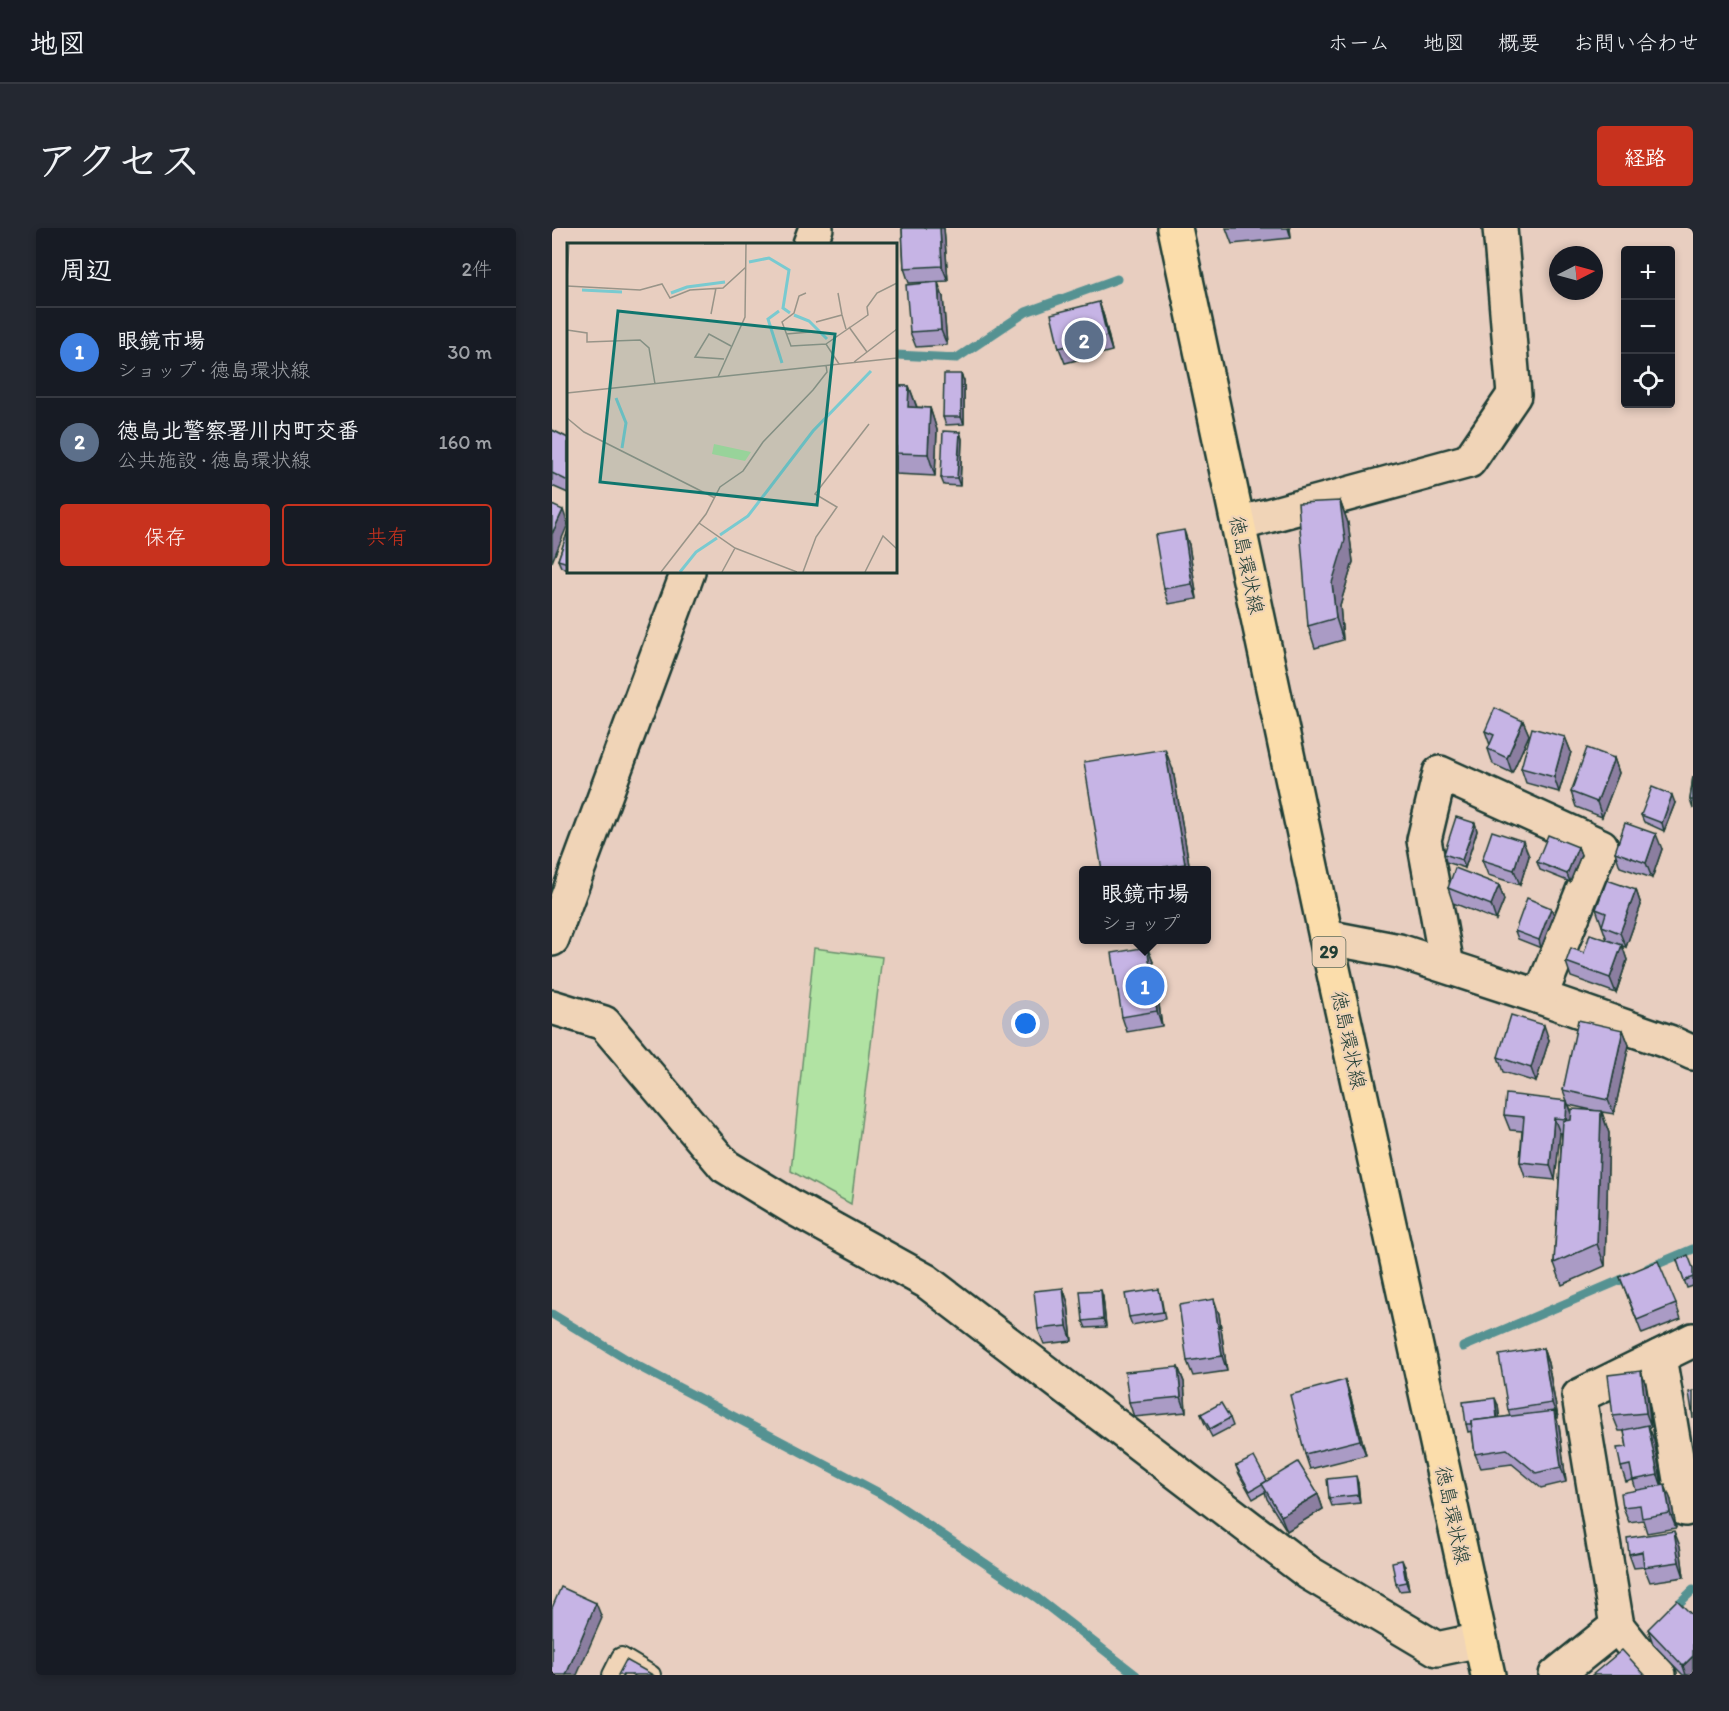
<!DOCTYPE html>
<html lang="ja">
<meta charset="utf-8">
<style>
:root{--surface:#171b24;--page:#242831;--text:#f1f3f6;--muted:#9ea1a6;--line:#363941;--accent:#c8321e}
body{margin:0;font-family:Itim,"Klee One",sans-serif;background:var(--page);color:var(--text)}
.controls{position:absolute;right:18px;top:18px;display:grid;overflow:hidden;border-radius:6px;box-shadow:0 3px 9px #0003}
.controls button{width:54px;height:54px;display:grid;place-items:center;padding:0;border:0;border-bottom:2px solid var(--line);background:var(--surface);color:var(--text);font:30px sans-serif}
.compass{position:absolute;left:997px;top:18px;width:54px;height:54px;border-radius:50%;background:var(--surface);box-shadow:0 3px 9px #0003;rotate:84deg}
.you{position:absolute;left:474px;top:796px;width:21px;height:21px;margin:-15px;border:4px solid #fff;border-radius:50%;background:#1a73e8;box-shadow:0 0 0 9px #1a73e833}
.badge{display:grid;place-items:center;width:39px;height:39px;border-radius:50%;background:var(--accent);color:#fff;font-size:20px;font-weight:700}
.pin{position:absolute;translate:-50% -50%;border:3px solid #fff;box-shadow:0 2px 6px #0006}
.popup{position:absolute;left:527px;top:638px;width:132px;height:78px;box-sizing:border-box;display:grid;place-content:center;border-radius:6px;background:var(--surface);filter:drop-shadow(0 2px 4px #0005);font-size:20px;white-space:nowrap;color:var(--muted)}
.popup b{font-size:22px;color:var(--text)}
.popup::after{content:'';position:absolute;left:50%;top:100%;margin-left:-12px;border:12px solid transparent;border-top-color:var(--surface)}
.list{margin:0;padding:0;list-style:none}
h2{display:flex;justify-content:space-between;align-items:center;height:78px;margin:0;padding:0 24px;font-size:26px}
h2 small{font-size:20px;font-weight:400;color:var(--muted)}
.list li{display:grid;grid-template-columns:39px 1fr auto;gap:18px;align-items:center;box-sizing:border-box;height:90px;padding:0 24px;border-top:2px solid var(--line)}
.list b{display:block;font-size:22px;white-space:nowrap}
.list p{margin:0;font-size:20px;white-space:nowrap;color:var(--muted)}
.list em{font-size:20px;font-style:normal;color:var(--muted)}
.actions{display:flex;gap:12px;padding:18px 24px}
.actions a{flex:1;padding:14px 0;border:2px solid var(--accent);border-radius:6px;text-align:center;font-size:21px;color:var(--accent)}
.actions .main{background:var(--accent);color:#fff}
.icon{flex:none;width:33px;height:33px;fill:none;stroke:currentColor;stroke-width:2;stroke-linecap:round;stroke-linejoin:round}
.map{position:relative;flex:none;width:1141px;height:1447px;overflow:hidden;border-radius:6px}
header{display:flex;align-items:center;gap:36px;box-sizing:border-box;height:84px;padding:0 30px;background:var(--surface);border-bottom:2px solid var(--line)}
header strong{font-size:28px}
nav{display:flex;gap:33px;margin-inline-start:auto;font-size:21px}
.intro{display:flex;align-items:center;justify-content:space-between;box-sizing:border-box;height:144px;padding:0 36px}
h1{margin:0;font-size:42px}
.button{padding:15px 27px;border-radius:6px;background:var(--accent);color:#fff;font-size:21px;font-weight:700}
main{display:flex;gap:36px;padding:0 36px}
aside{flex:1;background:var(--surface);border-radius:6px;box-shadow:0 3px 9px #0003}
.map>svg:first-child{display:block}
</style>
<header>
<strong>地図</strong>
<nav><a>ホーム</a><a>地図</a><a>概要</a><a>お問い合わせ</a></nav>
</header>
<div class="intro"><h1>アクセス</h1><a class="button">経路</a></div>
<main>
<aside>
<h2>周辺<small>2件</small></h2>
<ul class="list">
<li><span class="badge" style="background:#3f7fe0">1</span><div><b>眼鏡市場</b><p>ショップ · 徳島環状線</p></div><em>30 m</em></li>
<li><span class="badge" style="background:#5c6f8a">2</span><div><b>徳島北警察署川内町交番</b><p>公共施設 · 徳島環状線</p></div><em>160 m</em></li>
</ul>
<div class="actions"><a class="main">保存</a><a>共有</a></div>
</aside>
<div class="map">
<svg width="1141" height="1447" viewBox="0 0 1141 1447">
<rect width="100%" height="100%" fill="#e8cec0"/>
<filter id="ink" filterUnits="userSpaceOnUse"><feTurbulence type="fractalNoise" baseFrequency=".0167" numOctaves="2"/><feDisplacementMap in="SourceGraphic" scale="12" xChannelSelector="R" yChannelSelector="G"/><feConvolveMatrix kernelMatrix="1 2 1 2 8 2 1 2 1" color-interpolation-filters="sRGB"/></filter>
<g filter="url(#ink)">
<path fill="#b1e3a3" stroke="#68906c" stroke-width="1.5" d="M262 720 330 729 299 976 239 943Z"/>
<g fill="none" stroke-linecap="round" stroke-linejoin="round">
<g stroke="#559292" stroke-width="9">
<path d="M344 127 405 130 474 84 565 51"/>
<path d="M1096 1040 1141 1021"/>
<path d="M0 1086 84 1137 331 1267 485 1370 584 1447"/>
<path d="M911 1119 1078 1048"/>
<path d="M1119 1383 1141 1362"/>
</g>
<defs>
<path id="service" d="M60 1447 69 1429 99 1447"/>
<g id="minor">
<path d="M258 16 264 0"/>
<path d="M686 296 917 233 962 167 948 0"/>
<path d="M774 709 847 723 988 769 1117 814 1141 825"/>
<path d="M0 711 136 344"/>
<path d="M895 738 872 612 888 545 1049 618 988 769"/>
<path d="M0 779 52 795 173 938 242 980 374 1053 757 1345 885 1421 928 1412"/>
<path d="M1107 1129 1133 1281"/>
<path d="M1065 1398 1089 1428 1107 1447"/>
<path d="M1004 1447 1065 1398 1027 1168 1141 1112"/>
</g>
<path id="primary" d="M623 0 774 709 936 1447"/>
</defs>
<use href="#service" stroke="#1f3d34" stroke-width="22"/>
<use href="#minor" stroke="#1f3d34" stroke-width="38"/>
<use href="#primary" stroke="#1f3d34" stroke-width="38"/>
<use href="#service" stroke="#f0d4b7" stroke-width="18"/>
<use href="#minor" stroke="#f0d4b7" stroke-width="33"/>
<use href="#primary" stroke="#fbddab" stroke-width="33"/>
</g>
<g fill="#aa9bc5" stroke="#1f3d34" stroke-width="1.5" fill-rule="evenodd">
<path d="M350 0H392L396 53 357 55 352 40Z"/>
<path d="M674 0H738L739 10 680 16Z"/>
<path d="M391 69 395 117 364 119 358 104Z"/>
<path d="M547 74 552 89 560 123 513 135 507 120Z"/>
<path d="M412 153V196L394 197 391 189Z"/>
<path d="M344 158H357L365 179 378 180 385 202 383 248 344 246Z"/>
<path d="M0 202 16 210V265L0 258Z"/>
<path d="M408 204 410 211 408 258 392 257 389 250Z"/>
<path d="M788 273 796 295 801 334 788 377 791 412 763 420 756 398Z"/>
<path d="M16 303V342L9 339 6 332Z"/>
<path d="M637 317 645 371 617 376 612 361Z"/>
<path d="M971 493 977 507 960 545 941 536 936 521 938 517 933 503Z"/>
<path d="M1013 509 1019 524 1007 564 974 555 969 540Z"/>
<path d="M1062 530 1067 545 1050 589 1024 579 1019 564Z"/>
<path d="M621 542 638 642H550Z"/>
<path d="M1141 548V581L1138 572Z"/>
<path d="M1123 575 1112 603 1092 594 1089 587Z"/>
<path d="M923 595 925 603 913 640 894 634 892 626Z"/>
<path d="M1026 619 1029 627 1018 654 988 642 985 634Z"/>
<path d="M1110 621 1100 650 1068 639 1063 624Z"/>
<path d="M977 628 968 657 936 647 930 632Z"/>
<path d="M947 657 952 672 944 692 901 675 896 660Z"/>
<path d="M1084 662 1089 677 1074 719 1070 718 1075 732 1064 765 1019 749 1014 734 1055 712 1044 681Z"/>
<path d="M1002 687 989 720 966 711 963 703Z"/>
<path d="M595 719 601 734 610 798 575 804 570 789Z"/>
<path d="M1071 802 1077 817 1062 886 1050 884 1057 905 1053 1038 1010 1057 1002 1035 1010 905H1008L1003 952 973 949 968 934 970 903 958 902 952 887 1015 873 1011 862ZM1017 877 1044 883 1020 885Z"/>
<path d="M997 812 984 854 951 844 946 829Z"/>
<path d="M1125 1032 1141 1040V1058L1135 1060Z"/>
<path d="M1068 1049 1124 1076 1129 1091 1090 1106Z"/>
<path d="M511 1060 516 1075 520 1113 492 1116 486 1101Z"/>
<path d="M551 1069 554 1099 534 1100 531 1093Z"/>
<path d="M609 1069 613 1091 580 1097 577 1089Z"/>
<path d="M667 1086 675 1143 641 1148 635 1133Z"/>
<path d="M991 1120 996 1135 1006 1190H1004L1007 1198 1014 1254 989 1260 960 1236 929 1240 923 1226 920 1203 916 1204 914 1196 946 1177 947 1190 958 1188 956 1182Z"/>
<path d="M626 1139 632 1154 634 1184 582 1189 577 1174Z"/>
<path d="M1089 1143 1094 1158 1099 1199 1097 1200 1102 1212 1110 1257 1119 1272 1124 1300 1095 1305 1091 1292 1077 1294 1071 1279 1084 1262 1081 1252 1074 1254 1069 1239 1075 1219 1072 1203H1067L1061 1188Z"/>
<path d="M793 1152 798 1167 814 1227 758 1241 753 1226Z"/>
<path d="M649 1186 678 1190 681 1198 660 1209 652 1194Z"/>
<path d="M684 1238 715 1253 766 1266 771 1281 735 1303 715 1271 713 1264 701 1271 687 1246Z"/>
<path d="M806 1255 808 1275 780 1278 777 1270Z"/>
<path d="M1128 1318 1132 1349 1098 1354 1092 1339 1082 1340 1077 1326Z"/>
<path d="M853 1339 857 1362 847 1363 844 1356Z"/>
<path d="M1096 1401 1141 1447H1131L1101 1416Z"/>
</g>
<g fill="#8b7ea0" stroke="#1f3d34" stroke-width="1.5">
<path d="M388 0H392L396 53 390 38Z"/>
<path d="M736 0H738L739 10Z"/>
<path d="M386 54 391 69 395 117 389 102Z"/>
<path d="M547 74 552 89 560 123 555 108Z"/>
<path d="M409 146 412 153V196L409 189Z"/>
<path d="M357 158 365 180 356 179Z"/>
<path d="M378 180 385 202 383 248 376 226Z"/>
<path d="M408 204 410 211 408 258 405 250Z"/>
<path d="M788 273 796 295 801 334 788 377 791 412 784 390 780 355Z"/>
<path d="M11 282 16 296 0 334V306Z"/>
<path d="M632 302 637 317 645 371 640 356Z"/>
<path d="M971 493 977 507 960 545 955 530Z"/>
<path d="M1013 509 1019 524 1007 564 1002 549Z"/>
<path d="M613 521 621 542 638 642H635L633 636Z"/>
<path d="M1062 530 1067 545 1050 589 1045 574Z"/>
<path d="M1120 567 1123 575 1112 603 1110 595Z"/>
<path d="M923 595 925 603 913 640 910 632Z"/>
<path d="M1104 606 1110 621 1100 650 1094 635Z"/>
<path d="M971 613 977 628 968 657 962 642Z"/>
<path d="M1026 619 1029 627 1018 654 1015 646Z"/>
<path d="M947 657 952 672 944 692 939 677Z"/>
<path d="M1084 662 1089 677 1074 719 1068 705Z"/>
<path d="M999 680 1002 687 989 720 987 712Z"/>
<path d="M1070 717 1075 732 1064 765 1058 750Z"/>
<path d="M595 719 601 734 610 798 605 783Z"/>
<path d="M992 797 997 812 984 854 979 840Z"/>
<path d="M1071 802 1077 817 1062 886 1056 872Z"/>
<path d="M1015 873 1021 888 1019 906 1014 891Z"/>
<path d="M1049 883 1057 905 1053 1038 1045 1016Z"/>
<path d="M1002 890 1008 905 1003 952 998 937Z"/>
<path d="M511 1060 516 1075 520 1113 515 1098Z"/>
<path d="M549 1062 551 1069 554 1099 551 1091Z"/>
<path d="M662 1071 667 1086 675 1143 670 1128Z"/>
<path d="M991 1120 996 1135 1006 1190 1000 1175Z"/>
<path d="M626 1139 632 1154 634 1184 629 1169Z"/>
<path d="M1089 1143 1094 1158 1099 1199 1094 1185Z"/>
<path d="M793 1152 798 1167 814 1227 808 1212Z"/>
<path d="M943 1170 946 1177 949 1200 946 1193Z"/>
<path d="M1002 1183 1007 1198 1014 1254 1009 1239Z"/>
<path d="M1096 1197 1102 1212 1111 1262 1106 1247Z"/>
<path d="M804 1248 806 1255 808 1275 806 1267Z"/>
<path d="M1113 1257 1119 1272 1124 1300 1118 1285Z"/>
<path d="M766 1266 771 1281 735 1303 729 1288Z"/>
<path d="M1122 1303 1128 1318 1132 1349 1127 1334Z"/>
<path d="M850 1332 853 1339 857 1362 854 1354Z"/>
<path d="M44 1375 50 1390 25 1447H14Z"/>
<path d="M1141 1428V1447H1134L1131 1438Z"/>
</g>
<g fill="#c6b4e5" stroke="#1f3d34" stroke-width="1.5">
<path d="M350 0H388L390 38 352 40Z"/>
<path d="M386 54 389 102 358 104 354 57Z"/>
<path d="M547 74 555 108 507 120 499 86Z"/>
<path d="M392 146H409V189H391Z"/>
<path d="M344 158H357L356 179 378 180 376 226 344 225Z"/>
<path d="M0 202 16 210V253L0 245Z"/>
<path d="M391 203 408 204 405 250H389Z"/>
<path d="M788 273 793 312 780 355 784 390 756 398 746 275Z"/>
<path d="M0 277 11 282 0 306Z"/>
<path d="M632 302 640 356 612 361 603 307Z"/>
<path d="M16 303V335L6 332Z"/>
<path d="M943 480 971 493 955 530 936 521 942 507 933 503Z"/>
<path d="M980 500 1013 509 1002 549 969 540Z"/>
<path d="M1035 520 1062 530 1045 574 1019 564Z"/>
<path d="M613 521 633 636 592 642H550L532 534Z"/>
<path d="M1141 548V572H1138Z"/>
<path d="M1100 559 1120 567 1110 595 1089 587Z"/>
<path d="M904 589 923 595 910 632 892 626Z"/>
<path d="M1073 595 1104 606 1094 635 1063 624Z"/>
<path d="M940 603 971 613 962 642 930 632Z"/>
<path d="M996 607 1026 619 1015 646 985 634Z"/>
<path d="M903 640 947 657 939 677 896 660Z"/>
<path d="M1055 652 1084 662 1068 705 1050 698 1054 685 1044 681Z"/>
<path d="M975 670 999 680 987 712 963 703Z"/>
<path d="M1038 706 1070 717 1058 750 1014 734 1019 720 1032 725Z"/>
<path d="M595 719 605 783 570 789 560 725Z"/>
<path d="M959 787 992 797 979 840 946 829Z"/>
<path d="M1026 792 1071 802 1056 872 1011 862Z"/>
<path d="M954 866 1015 873 1014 891 1002 890 998 937 968 934 972 889 952 887Z"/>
<path d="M1020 881 1049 883 1045 1016 1002 1035 1011 893 1019 892Z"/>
<path d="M1136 1027 1141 1040V1049L1132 1053 1125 1032Z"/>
<path d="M1106 1033 1124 1076 1085 1092 1068 1049Z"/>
<path d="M511 1060 515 1098 486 1101 482 1063Z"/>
<path d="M607 1061 611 1084 577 1089 573 1066Z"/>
<path d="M549 1062 551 1091 531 1093 528 1063Z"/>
<path d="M662 1071 670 1128 635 1133 627 1077Z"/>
<path d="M991 1120 1000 1175 956 1182 947 1127Z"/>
<path d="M626 1139 629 1169 577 1174 573 1144Z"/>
<path d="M1089 1143 1094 1185 1061 1188 1056 1147Z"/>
<path d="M793 1152 808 1212 753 1226 738 1167Z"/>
<path d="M1141 1163V1190L1137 1164Z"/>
<path d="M943 1170 945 1190 919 1193V1196H914L911 1174Z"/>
<path d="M669 1175 678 1190 658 1201 649 1186Z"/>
<path d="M1002 1183 1009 1239 984 1245 955 1221 923 1226 919 1193Z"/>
<path d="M1096 1197 1106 1247 1081 1252 1078 1237 1069 1239 1065 1220 1075 1219 1072 1202Z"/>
<path d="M702 1229 715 1253 698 1263 684 1238Z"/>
<path d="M746 1234 766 1266 729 1288 710 1256Z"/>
<path d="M804 1248 806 1267 777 1270 775 1251Z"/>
<path d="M1113 1257 1118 1285 1090 1290 1088 1277 1071 1279 1069 1265Z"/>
<path d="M1122 1303 1127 1334 1092 1339 1090 1323 1077 1326 1075 1310Z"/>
<path d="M850 1332 854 1354 844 1356 840 1334Z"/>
<path d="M9 1359 44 1375 14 1447H0V1380Z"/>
<path d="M1125 1372 1141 1388V1428L1131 1438 1096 1401Z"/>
<path d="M1070 1422 1093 1447H1040Z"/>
<path d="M74 1432 101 1447H66Z"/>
</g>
</g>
<g text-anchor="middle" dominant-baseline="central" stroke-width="4.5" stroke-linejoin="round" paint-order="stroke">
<rect fill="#f0d4b7" stroke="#5e6a5b" stroke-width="1.5" x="760.5" y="709" width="33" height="30" rx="4.5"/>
<g font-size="18" font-weight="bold" fill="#1f3d34">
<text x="777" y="724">29</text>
</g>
<g font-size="20" fill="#1f3d34" stroke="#f0d4b7">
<text transform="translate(695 337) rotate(78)">徳島環状線</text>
<text transform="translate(797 812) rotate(78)">徳島環状線</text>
<text transform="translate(901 1287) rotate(78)">徳島環状線</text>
</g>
</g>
<g transform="translate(15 15)">
<rect width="330" height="330" fill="#e8cec0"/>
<path d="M147 201 184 209 178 218 145 211Z" fill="#b1e3a3"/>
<path fill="none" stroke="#79cad0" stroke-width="3" d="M182 19 202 15 222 27 216 65 223 70M15 47 55 49M104 50 120 44 158 39M212 68 201 76 215 120M227 72 242 78 260 96M49 155 59 180 55 205M153 292 181 273 246 188 304 128M113 329 129 309 150 295"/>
<path fill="none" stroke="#989488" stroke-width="1.5" d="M137 1H157M0 36 2 1M0 43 73 47 95 41 103 55 123 47 156 45 179 24M239 50 232 53 227 70 215 79 224 103 259 101 272 121M271 50 275 72M144 71 149 45M249 79 275 72 279 86M282 84 300 109M0 87 20 90V99L73 97 82 105 88 141M219 91 243 89M259 101 301 72 300 64 310 50 330 40M157 116 128 114 142 91 164 103M287 119 330 86M151 134 178 74 179 1M0 150 330 115M0 175 17 189 148 255M132 280 168 305 230 329M94 329 139 271 153 244 176 228 196 199 246 147 260 129 259 122M155 329 168 305M236 329 249 294 270 264 248 251 302 181M298 329 316 293 330 306"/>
<path fill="#0f766e" fill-opacity="0.15" stroke="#0f766e" stroke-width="3" d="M51 68 268 91 250 262 33 239Z"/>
<rect width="330" height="330" fill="none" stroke="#1f3d34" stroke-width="3"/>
</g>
</svg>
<div class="controls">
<button>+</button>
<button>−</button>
<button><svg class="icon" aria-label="locate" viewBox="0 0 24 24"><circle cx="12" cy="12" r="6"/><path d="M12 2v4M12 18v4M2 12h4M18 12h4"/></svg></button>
</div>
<svg class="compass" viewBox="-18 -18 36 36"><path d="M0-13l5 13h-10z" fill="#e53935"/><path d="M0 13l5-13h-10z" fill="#9ea1a6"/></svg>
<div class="you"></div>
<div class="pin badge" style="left:593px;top:758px;background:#3f7fe0">1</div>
<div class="popup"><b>眼鏡市場</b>ショップ</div>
<div class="pin badge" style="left:532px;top:112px;background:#5c6f8a">2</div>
</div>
</main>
